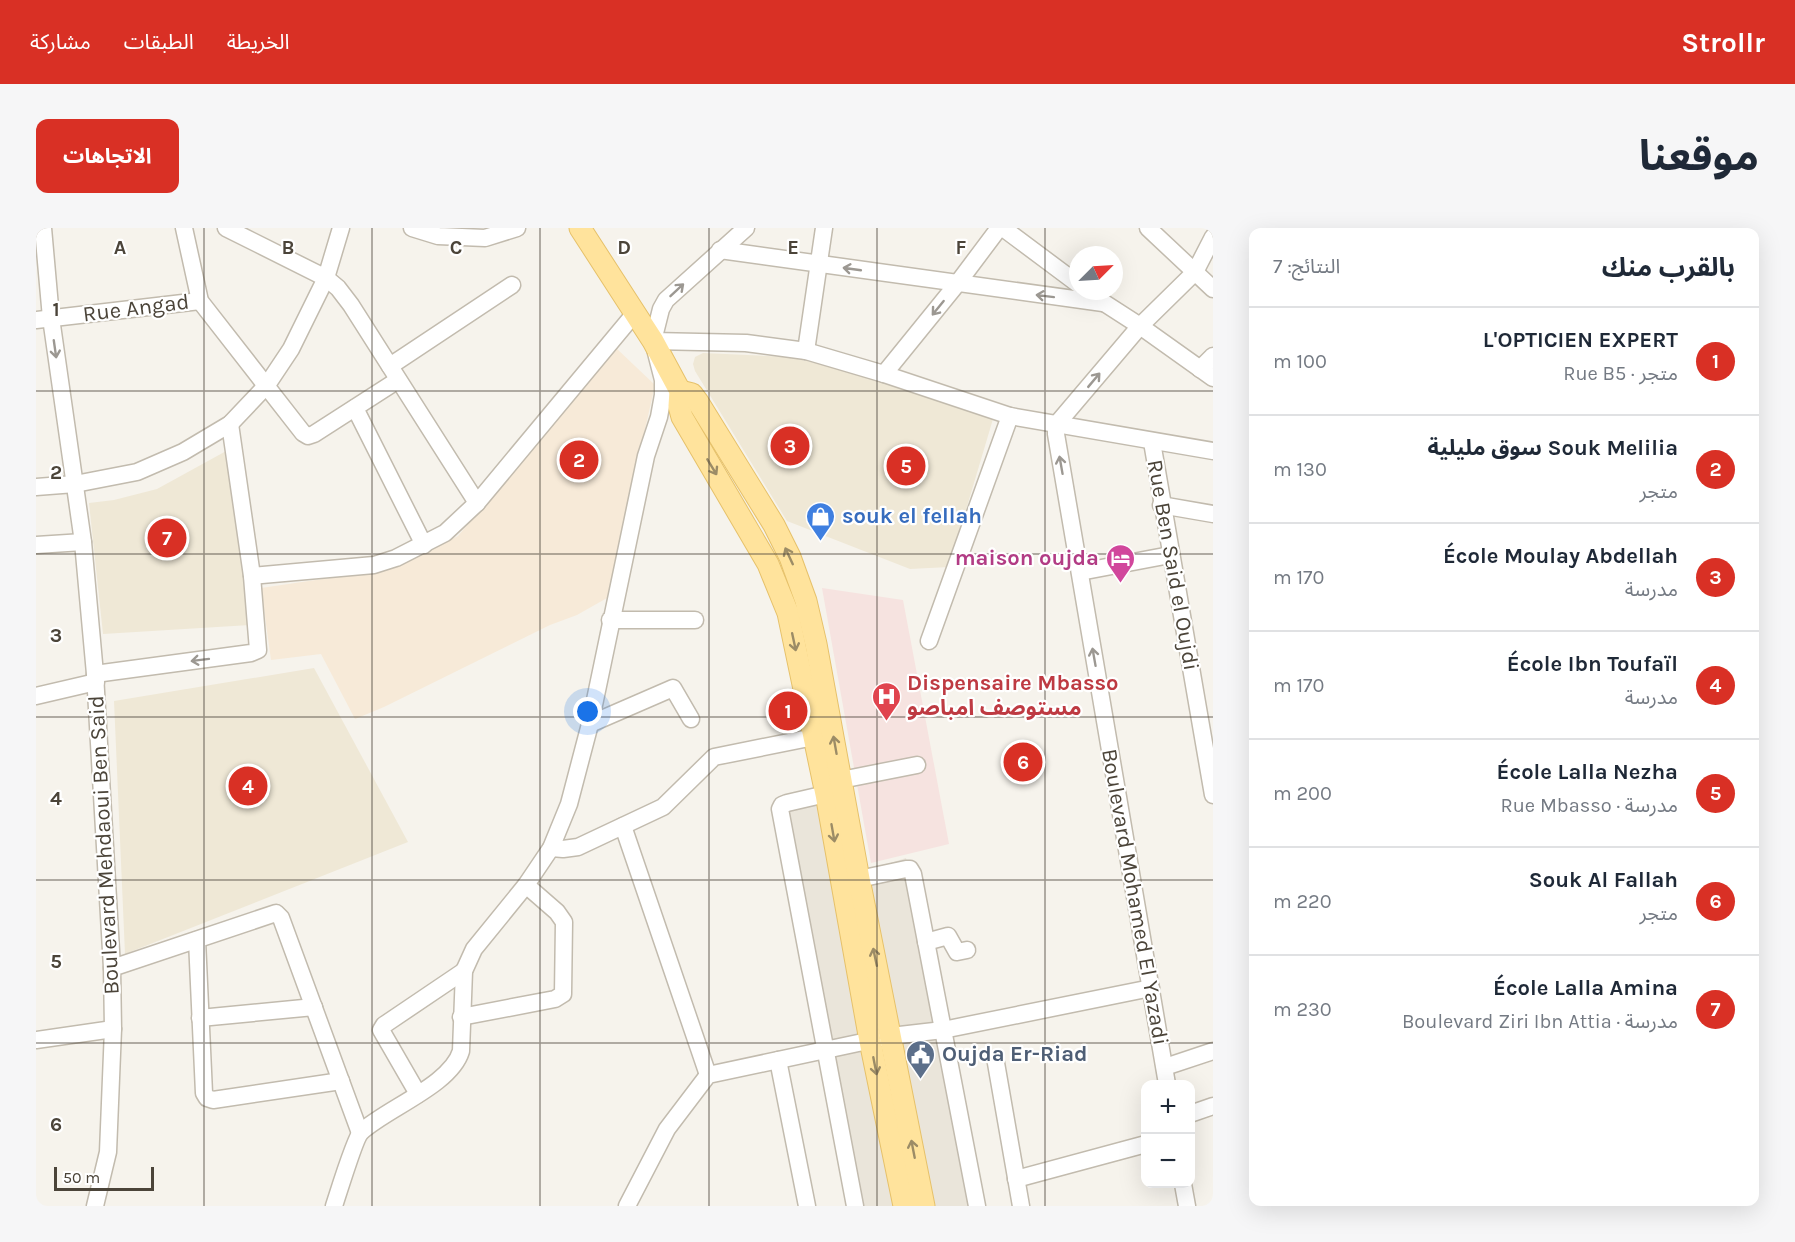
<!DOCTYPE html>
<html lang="ar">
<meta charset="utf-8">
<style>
:root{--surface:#fff;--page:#f6f6f7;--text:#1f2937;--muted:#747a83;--line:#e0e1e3;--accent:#d93025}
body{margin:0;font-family:Karla,"Noto Sans Arabic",sans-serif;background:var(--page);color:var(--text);direction:rtl}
.controls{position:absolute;right:18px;bottom:18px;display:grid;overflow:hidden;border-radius:12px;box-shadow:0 6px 24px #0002}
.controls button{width:54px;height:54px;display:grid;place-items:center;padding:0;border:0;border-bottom:2px solid var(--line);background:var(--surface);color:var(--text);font:30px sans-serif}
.compass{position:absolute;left:1033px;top:18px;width:54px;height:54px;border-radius:50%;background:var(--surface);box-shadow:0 6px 24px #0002;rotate:66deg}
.scale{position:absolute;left:18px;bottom:15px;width:100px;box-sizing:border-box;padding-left:6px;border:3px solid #4b4439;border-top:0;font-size:16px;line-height:21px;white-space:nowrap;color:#4b4439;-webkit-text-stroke:4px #fff;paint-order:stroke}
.you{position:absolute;left:552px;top:484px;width:21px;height:21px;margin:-15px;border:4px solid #fff;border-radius:50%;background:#1a73e8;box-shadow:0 0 0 9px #1a73e833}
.badge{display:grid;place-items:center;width:39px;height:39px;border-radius:50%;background:var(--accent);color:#fff;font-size:20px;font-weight:700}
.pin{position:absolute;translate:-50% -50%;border:3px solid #fff;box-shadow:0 2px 6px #0006}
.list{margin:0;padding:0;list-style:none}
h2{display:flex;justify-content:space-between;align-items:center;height:78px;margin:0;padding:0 24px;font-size:26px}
h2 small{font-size:20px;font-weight:400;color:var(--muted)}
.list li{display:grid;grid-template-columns:39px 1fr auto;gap:18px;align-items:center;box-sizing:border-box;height:108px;padding:0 24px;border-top:2px solid var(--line)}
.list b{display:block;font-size:22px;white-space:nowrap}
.list p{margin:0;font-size:20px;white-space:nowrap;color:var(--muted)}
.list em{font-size:20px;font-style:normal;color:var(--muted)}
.map{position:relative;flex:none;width:1177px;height:978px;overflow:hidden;direction:ltr;border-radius:12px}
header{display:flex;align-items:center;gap:36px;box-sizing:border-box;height:84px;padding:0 30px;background:var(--accent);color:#fff}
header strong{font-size:28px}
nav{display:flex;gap:33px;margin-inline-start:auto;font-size:21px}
.intro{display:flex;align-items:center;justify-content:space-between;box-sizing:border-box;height:144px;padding:0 36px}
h1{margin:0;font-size:42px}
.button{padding:15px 27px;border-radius:12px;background:var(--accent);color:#fff;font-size:21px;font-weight:700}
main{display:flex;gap:36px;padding:0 36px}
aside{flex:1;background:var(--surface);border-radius:12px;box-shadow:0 6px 24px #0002}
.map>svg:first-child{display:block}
</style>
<header>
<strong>Strollr</strong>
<nav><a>الخريطة</a><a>الطبقات</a><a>مشاركة</a></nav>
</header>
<div class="intro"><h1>موقعنا</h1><a class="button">الاتجاهات</a></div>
<main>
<aside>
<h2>بالقرب منك<small>النتائج: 7</small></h2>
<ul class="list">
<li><span class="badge">1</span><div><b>L'OPTICIEN EXPERT</b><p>متجر · Rue B5</p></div><em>100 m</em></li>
<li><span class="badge">2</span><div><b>Souk Melilia سوق مليلية</b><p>متجر</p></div><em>130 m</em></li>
<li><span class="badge">3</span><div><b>École Moulay Abdellah</b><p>مدرسة</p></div><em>170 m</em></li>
<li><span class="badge">4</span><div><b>École Ibn Toufaïl</b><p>مدرسة</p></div><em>170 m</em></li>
<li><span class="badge">5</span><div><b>École Lalla Nezha</b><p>مدرسة · Rue Mbasso</p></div><em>200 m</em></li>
<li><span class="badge">6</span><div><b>Souk Al Fallah</b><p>متجر</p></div><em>220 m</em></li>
<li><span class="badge">7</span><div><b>École Lalla Amina</b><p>مدرسة · Boulevard Ziri Ibn Attia</p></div><em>230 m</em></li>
</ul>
</aside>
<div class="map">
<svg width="1177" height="978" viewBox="0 0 1177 978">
<rect width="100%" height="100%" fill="#f6f3ec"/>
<path fill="#eae5da" d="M780 566 795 654 870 630 935 978H822L744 573Z"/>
<path fill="#f7ead8" d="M579 119 619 157 571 370 541 387 514 397 348 479 319 491 285 426 235 432 225 360 355 341 422 308Z"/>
<g fill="#efe8d6">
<path d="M667 125 754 129 829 147 957 191 913 339 874 341 751 293 659 143 657 136 659 129Z"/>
<path d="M192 222 214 397 67 406 53 275 78 272 121 261Z"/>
<path d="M278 440 372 614 89 726 78 473Z"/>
</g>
<path fill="#f6e3e0" d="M786 360 867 372 913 616 835 635Z"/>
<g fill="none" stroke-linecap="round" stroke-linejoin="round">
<defs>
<g id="minor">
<path d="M7 0 15 90 47 314 59 446 76 740 77 801 72 924 59 978"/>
<path d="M148 0 164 73 267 205 272 208 278 206 362 152"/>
<path d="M190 0 290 50 302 60 315 77 441 275"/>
<path d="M376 0 402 8 449 10 481 0"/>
<path d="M967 0 1042 56"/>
<path d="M1112 0 1177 61"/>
<path d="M684 22 1067 75"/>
<path d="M1059 69 1104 98 1177 150"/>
<path d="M0 92 164 73"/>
<path d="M617 113 710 115 770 123 848 146 974 188 1177 223"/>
<path d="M770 123 788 0"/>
<path d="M354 138 476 57"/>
<path d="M1164 141 1177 128"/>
<path d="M848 146 921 56 963 0"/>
<path d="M319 180 388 317"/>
<path d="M1116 214 1177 567"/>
<path d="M0 259 39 256 101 244 147 224 194 196 231 157 255 121 290 50 305 0"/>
<path d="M1125 277 1177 286"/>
<path d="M0 317 47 314"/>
<path d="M1044 344 1134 327"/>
<path d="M216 348 338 337 360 330 409 305 441 275 599 85"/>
<path d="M574 392H659"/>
<path d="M893 413 974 188"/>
<path d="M59 446 215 425 222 422 216 348 194 196"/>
<path d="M0 468 60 454"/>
<path d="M554 496 637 460 655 491"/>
<path d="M805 552 881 537"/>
<path d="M790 566 751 575 746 577 744 581 819 978"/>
<path d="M587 598 672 847"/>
<path d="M515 620 527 621 542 619 627 579 678 529 778 509"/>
<path d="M823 651 870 641H874L877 646 941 978"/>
<path d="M161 712 168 865 171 870 177 872 305 853"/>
<path d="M890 714 912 708 921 724 931 722"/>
<path d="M76 740 240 685 245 690 324 905"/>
<path d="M425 789 519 771 527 766 528 694 521 684 490 657"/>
<path d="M164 790 278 779"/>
<path d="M0 812 77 801"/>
<path d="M742 832 771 978"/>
<path d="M960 835 985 978"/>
<path d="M1129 839 1177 823"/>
<path d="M1131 856 1020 206V197L1104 98 1159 44 1177 9"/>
<path d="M382 866 345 802 348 797 428 743"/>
<path d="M1154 886 1177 878"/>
<path d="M980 951 1110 916"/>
<path d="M1147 956 1151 978"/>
<path d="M298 978C302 966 319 910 325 904 351 880 415 857 425 823L428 743 438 721 490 657 515 620 533 576 554 496 610 228 623 189 627 167V152L617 113 625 81 630 72 710 0"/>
<path d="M591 978 631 901 672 847 855 808 907 802 1115 760"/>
</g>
<g id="major">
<path d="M544 0 617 113 644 163 643 178 646 189 732 336 752 385 790 566 834 813 868 978"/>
<path d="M644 163 656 166 662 174 738 297 754 329 770 373 780 416 823 651 888 978"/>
</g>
</defs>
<use href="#minor" stroke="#c2bbae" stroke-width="19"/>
<use href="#major" stroke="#e6c16a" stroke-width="23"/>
<use href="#minor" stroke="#fff" stroke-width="16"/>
<use href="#major" stroke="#ffe39c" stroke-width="21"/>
</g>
<defs><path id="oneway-shaft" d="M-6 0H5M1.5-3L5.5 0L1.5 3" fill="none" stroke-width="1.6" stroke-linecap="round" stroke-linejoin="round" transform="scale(1.5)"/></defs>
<g stroke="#9c9892">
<use href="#oneway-shaft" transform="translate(816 41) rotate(-172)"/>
<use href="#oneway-shaft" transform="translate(641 62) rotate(-43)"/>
<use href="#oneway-shaft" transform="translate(1009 68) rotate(-173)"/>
<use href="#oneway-shaft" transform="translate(902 80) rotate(129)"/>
<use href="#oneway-shaft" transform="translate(19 121) rotate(82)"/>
<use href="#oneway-shaft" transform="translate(1058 152) rotate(-50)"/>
<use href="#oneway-shaft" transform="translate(1025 237) rotate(-100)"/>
<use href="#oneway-shaft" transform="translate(1058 429) rotate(-100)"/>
<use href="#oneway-shaft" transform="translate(164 432) rotate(173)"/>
</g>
<g stroke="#9c8c66">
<use href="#oneway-shaft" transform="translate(676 239) rotate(59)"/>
<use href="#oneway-shaft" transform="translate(753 328) rotate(-115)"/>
<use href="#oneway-shaft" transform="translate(758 414) rotate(78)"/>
<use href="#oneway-shaft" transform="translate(799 517) rotate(-100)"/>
<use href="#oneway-shaft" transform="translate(797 605) rotate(80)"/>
<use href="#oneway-shaft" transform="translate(839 729) rotate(-102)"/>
<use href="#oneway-shaft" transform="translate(839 838) rotate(79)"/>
<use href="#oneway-shaft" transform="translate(877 921) rotate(-101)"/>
</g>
<path fill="none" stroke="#4b4439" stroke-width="1.5" stroke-opacity="0.55" d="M168 0V978M336 0V978M504 0V978M673 0V978M841 0V978M1009 0V978M0 163H1177M0 326H1177M0 489H1177M0 652H1177M0 815H1177"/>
<defs>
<symbol id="shop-pin" viewBox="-11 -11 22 30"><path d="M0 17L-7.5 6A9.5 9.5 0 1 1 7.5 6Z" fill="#3f7fe0" stroke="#fff"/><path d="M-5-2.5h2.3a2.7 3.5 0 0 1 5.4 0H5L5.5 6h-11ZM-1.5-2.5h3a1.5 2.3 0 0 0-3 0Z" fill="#fff"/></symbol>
<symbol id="hotel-pin" viewBox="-11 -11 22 30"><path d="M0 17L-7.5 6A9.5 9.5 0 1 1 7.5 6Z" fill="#d1479c" stroke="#fff"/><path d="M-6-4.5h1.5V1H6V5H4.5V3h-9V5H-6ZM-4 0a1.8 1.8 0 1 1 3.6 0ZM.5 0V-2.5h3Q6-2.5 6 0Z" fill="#fff"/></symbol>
<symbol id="hospital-pin" viewBox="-11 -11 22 30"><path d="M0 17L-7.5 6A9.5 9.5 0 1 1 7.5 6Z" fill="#e0444e" stroke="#fff"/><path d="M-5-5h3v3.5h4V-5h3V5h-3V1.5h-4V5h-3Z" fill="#fff"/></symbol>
<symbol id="civic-pin" viewBox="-11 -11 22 30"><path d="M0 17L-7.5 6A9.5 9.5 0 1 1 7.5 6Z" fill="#5c6f8a" stroke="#fff"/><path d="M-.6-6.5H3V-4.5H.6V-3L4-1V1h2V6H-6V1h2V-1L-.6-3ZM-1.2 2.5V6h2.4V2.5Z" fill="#fff"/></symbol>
</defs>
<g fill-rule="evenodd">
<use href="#shop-pin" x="768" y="272" width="33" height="45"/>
<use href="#hotel-pin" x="1068" y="314" width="33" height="45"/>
<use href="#hospital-pin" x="834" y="452" width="33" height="45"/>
<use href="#civic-pin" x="868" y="810" width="33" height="45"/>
</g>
<g text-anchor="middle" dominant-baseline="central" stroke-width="4.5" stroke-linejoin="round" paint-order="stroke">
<g font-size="22" fill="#4b4439" stroke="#fff">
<text transform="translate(100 80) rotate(-7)">Rue Angad</text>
<text transform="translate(1137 337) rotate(80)">Rue Ben Said el Oujdi</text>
<text transform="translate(68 617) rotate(-93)">Boulevard Mehdaoui Ben Said</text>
<text transform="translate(1099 669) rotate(80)">Boulevard Mohamed El Yazadi</text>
</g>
<g font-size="22" font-weight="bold" fill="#366cbe" stroke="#fff" text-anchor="start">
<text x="806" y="288">souk el fellah</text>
</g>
<g font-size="22" font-weight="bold" fill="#b23c85" stroke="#fff" text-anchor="end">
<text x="1063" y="330">maison oujda</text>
</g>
<g font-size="22" font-weight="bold" fill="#be3a42" stroke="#fff" text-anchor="start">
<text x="871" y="455">Dispensaire Mbasso<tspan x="871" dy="25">مستوصف امباصو</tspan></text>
</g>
<g font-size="22" font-weight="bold" fill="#4e5e75" stroke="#fff" text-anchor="start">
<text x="906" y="826">Oujda Er-Riad</text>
</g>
</g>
<g font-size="20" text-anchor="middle" font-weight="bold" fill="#4b4439" stroke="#fff" stroke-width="4.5" stroke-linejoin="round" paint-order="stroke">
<text x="84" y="26">A</text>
<text x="252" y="26">B</text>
<text x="420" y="26">C</text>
<text x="588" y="26">D</text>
<text x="757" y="26">E</text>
<text x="925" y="26">F</text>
<text x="20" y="88">1</text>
<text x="20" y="251">2</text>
<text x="20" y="414">3</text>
<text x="20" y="577">4</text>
<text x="20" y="740">5</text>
<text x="20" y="903">6</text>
</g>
</svg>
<div class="controls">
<button>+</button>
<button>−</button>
</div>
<svg class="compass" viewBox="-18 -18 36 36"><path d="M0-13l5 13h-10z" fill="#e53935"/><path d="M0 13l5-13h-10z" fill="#747a83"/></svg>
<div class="scale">50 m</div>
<div class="you"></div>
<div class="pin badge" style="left:752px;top:483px">1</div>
<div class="pin badge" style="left:543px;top:232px">2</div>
<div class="pin badge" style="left:754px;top:218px">3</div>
<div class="pin badge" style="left:212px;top:558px">4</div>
<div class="pin badge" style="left:870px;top:238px">5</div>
<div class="pin badge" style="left:987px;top:534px">6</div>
<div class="pin badge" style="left:131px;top:310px">7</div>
</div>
</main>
